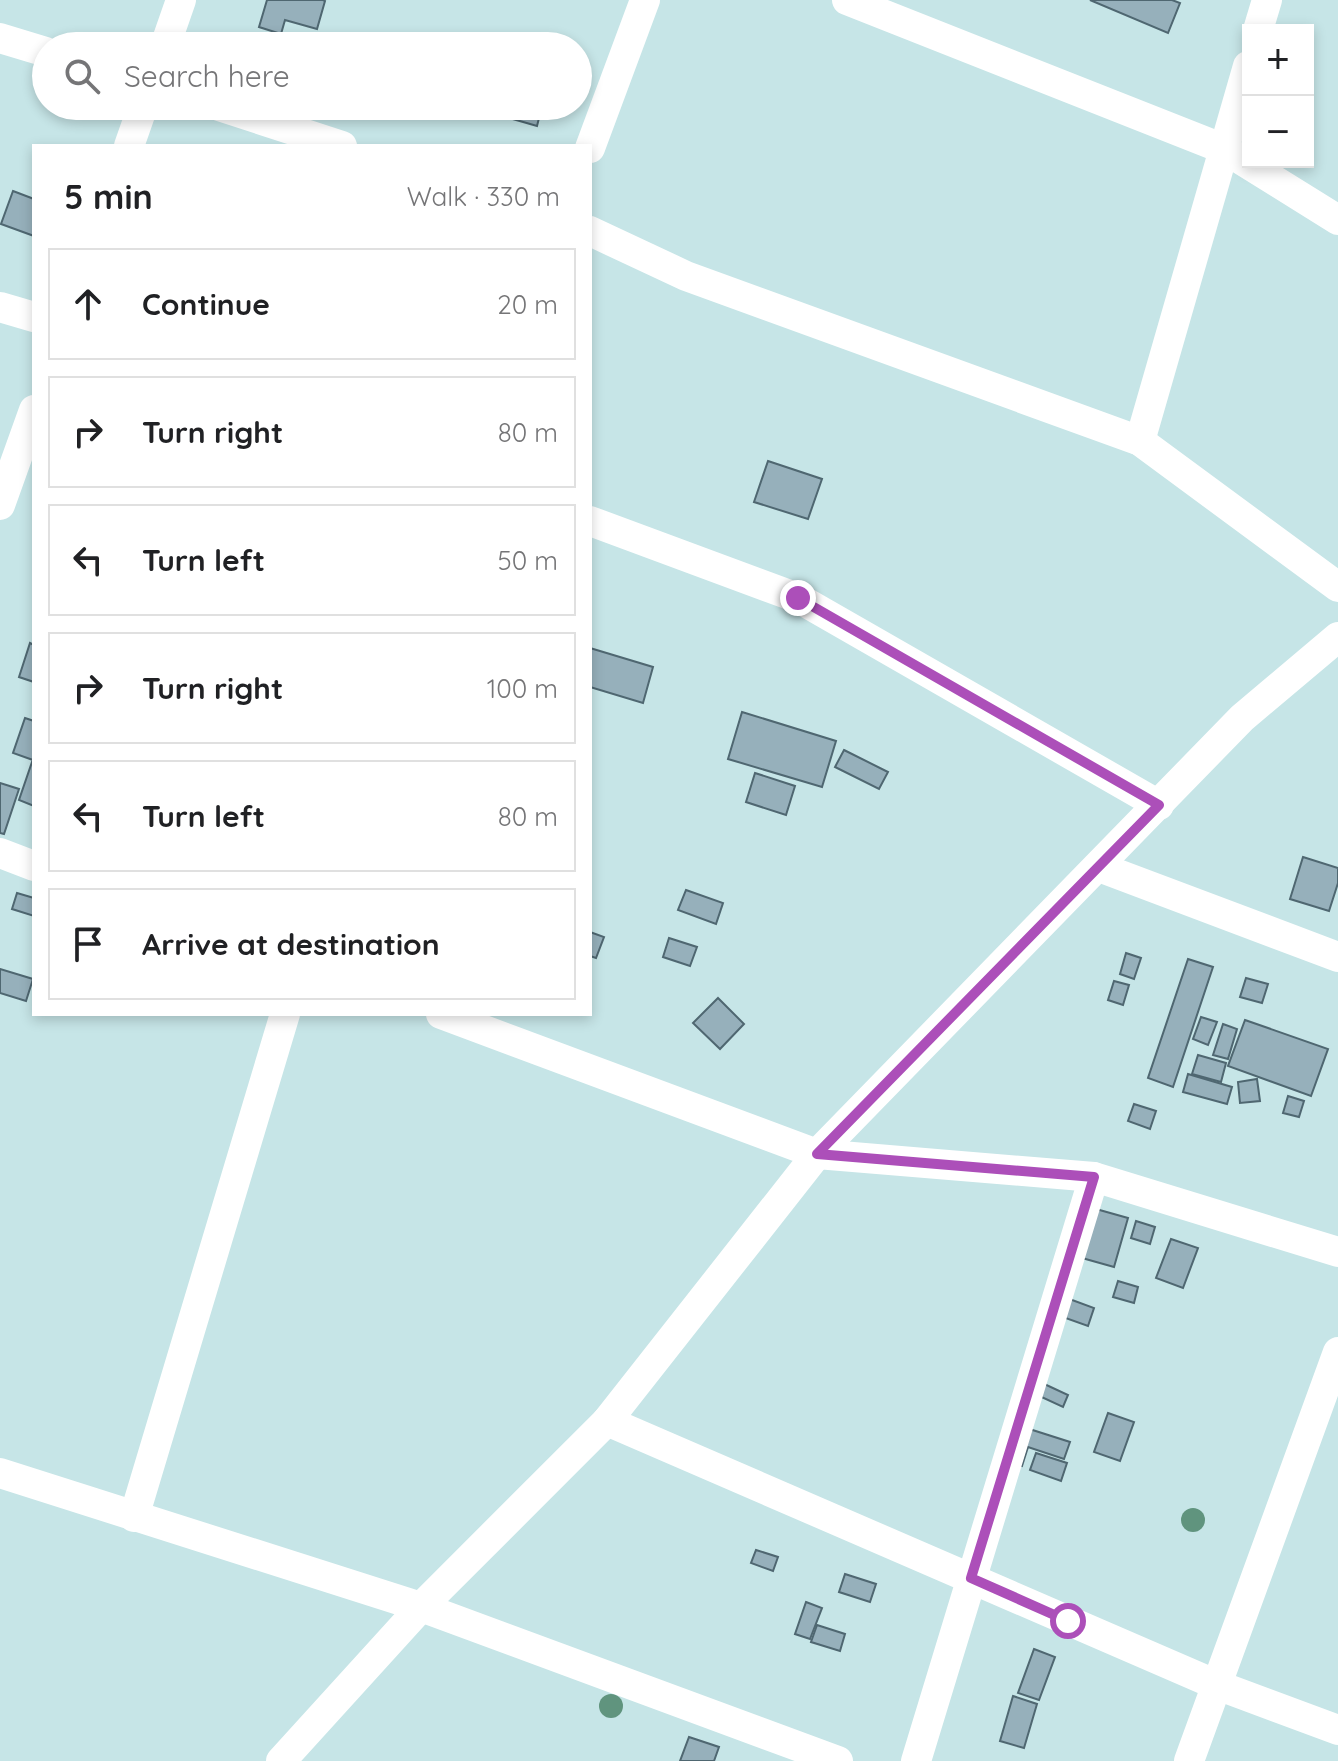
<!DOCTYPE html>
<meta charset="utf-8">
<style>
:root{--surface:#fff;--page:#f6f6f6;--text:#202124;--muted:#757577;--line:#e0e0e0}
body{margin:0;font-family:Quicksand,sans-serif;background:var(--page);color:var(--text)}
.controls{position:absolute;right:24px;top:24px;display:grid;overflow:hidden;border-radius:0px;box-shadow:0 4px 12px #0003}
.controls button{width:72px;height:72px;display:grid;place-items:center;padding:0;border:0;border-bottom:2px solid var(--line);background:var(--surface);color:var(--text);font:40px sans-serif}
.stop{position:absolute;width:24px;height:24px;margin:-18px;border:6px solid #ac4fb9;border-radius:50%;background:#fff}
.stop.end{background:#ac4fb9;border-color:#fff;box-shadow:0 2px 8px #0008}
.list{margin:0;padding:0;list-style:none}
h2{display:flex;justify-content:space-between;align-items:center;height:104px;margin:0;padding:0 32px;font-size:34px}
h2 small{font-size:26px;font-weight:400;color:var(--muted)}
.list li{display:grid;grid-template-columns:52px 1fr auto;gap:24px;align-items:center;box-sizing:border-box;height:112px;margin:0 16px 16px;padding:0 16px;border:2px solid var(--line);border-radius:0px}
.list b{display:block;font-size:30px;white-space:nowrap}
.list em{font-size:26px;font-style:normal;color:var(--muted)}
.icon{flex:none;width:44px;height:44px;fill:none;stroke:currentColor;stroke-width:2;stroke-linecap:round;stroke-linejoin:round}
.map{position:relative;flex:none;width:1338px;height:1761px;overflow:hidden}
.search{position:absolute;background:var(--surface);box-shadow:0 4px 12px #0003;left:32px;top:32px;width:560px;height:88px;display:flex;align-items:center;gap:20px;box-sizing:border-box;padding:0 28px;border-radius:44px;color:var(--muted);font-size:30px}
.panel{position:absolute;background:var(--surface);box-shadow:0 4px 12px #0003;left:32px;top:144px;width:560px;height:872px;border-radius:0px}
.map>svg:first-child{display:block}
</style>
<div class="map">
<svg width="1338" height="1761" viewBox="0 0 1338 1761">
<rect width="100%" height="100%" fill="#c6e5e7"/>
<g fill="#96b0bb" stroke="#4f6771" stroke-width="2">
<path d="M267 0H323L325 1 317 29 285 20 281 34 259 27Z"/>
<path d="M1090 0H1172L1180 3 1168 33Z"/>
<path d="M501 106H542L537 126 499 115Z"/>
<path d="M13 191 34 199V236L1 224Z"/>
<path d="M768 461 822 479 808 519 754 502Z"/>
<path d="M30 643 34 645V682L19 677Z"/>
<path d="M590 648 653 667 643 703 590 687Z"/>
<path d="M742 712 836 741 822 787 728 759Z"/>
<path d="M25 718 34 721 33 760 13 753Z"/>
<path d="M844 750 888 772 879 789 835 767Z"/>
<path d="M32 762 34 763V806L19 800Z"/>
<path d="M755 773 795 786 786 815 746 802Z"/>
<path d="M0 783 19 789 4 834 0 833Z"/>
<path d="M1303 857 1338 868V883L1329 911 1290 899Z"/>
<path d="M686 890 723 903 716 924 678 910Z"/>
<path d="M17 893 34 898V916L12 909Z"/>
<path d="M590 932 604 937 596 958 590 956Z"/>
<path d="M669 938 697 947 690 966 663 957Z"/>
<path d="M1126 953 1141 958 1134 979 1120 974Z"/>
<path d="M1188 959 1213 967 1173 1087 1148 1078Z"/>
<path d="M0 969 33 979 26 1001 0 993Z"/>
<path d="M1246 978 1268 984 1262 1003 1240 997Z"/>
<path d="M1114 981 1129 985 1123 1005 1108 1000Z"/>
<path d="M718 998 744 1024 720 1049 693 1023Z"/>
<path d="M1201 1017 1217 1022 1208 1045 1193 1039Z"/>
<path d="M1245 1020 1328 1049 1311 1096 1228 1066Z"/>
<path d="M1223 1024 1237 1029 1228 1059 1213 1055Z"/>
<path d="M1198 1055 1226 1063 1221 1082 1192 1074Z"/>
<path d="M1188 1074 1232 1087 1227 1104 1183 1092Z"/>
<path d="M1257 1079 1260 1101 1240 1103 1238 1082Z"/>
<path d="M1288 1096 1304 1101 1299 1117 1283 1113Z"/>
<path d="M1134 1104 1156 1111 1150 1129 1128 1121Z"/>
<path d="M1096 1209 1128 1218 1114 1267 1082 1258Z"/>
<path d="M1136 1221 1155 1227 1150 1244 1131 1238Z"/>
<path d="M1171 1239 1198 1248 1183 1288 1156 1278Z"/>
<path d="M1118 1281 1138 1287 1134 1303 1113 1297Z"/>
<path d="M1064 1297 1094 1308 1088 1326 1057 1315Z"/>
<path d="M1040 1382 1068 1395 1063 1407 1035 1394Z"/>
<path d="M1108 1413 1134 1422 1120 1461 1094 1452Z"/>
<path d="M1020 1426 1070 1442 1064 1459 1028 1447 1022 1466 1008 1461Z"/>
<path d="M1036 1453 1067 1463 1061 1481 1030 1470Z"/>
<path d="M756 1550 778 1557 773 1571 751 1563Z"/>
<path d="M845 1574 876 1584 870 1602 839 1592Z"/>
<path d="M806 1602 822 1608 810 1639 795 1634Z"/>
<path d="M817 1625 845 1634 840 1651 811 1642Z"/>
<path d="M1034 1649 1055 1657 1039 1700 1018 1693Z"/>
<path d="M1013 1696 1037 1704 1024 1748 1000 1741Z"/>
<path d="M689 1737 719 1747 714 1761H680Z"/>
</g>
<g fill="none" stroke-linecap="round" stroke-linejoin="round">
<g stroke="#fff" stroke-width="30">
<path d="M847 0 1224 149 1338 220"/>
<path d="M1258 30 1267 0"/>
<path d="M0 38 46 52"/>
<path d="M165 46 181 0"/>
<path d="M219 106 342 146"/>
<path d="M129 146 143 106"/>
<path d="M590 148 645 0"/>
<path d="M590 231 686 276 1140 441 1338 587"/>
<path d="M0 307 34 317"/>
<path d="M1140 441 1248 66"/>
<path d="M0 505 34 410"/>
<path d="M590 521 798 598 1159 805"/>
<path d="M0 853 34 866"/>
<path d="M1099 867 1338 957"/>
<path d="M441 1014 817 1154 1094 1177 1338 1252"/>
<path d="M607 1421 1217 1685 1338 1730"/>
<path d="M0 1473 421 1607 838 1761"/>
<path d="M134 1517 285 1014"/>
<path d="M281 1761 421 1607 607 1421 817 1154 1242 718 1338 637"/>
<path d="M916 1761 1094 1177"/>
<path d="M1189 1761 1338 1352"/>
</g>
</g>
<g fill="#60947e">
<circle cx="1193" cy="1520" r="12"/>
<circle cx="611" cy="1706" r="12"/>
</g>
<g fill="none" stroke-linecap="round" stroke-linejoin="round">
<path stroke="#ac4fb9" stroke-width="10" d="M798 598 1159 805 817 1154 1094 1177 971 1578 1068 1621"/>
</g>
</svg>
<div class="controls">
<button>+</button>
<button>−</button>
</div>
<div class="stop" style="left:1068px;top:1621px"></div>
<div class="stop end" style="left:798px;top:598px"></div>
<div class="search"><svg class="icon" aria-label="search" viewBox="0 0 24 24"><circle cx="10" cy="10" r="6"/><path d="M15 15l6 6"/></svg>Search here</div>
<section class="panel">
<h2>5 min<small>Walk · 330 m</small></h2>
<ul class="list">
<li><svg class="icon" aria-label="ahead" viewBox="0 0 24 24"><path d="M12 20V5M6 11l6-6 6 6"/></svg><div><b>Continue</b></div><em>20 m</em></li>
<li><svg class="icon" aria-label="right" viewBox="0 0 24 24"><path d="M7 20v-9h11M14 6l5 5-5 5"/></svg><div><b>Turn right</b></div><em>80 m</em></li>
<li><svg class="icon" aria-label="left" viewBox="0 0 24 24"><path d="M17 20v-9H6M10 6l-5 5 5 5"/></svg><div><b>Turn left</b></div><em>50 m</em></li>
<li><svg class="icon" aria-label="right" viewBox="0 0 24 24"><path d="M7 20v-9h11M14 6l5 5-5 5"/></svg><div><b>Turn right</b></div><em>100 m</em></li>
<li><svg class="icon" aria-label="left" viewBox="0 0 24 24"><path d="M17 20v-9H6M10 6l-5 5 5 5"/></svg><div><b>Turn left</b></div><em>80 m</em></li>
<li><svg class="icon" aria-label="arrive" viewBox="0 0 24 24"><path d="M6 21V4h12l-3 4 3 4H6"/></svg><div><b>Arrive at destination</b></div></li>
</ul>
</section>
</div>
